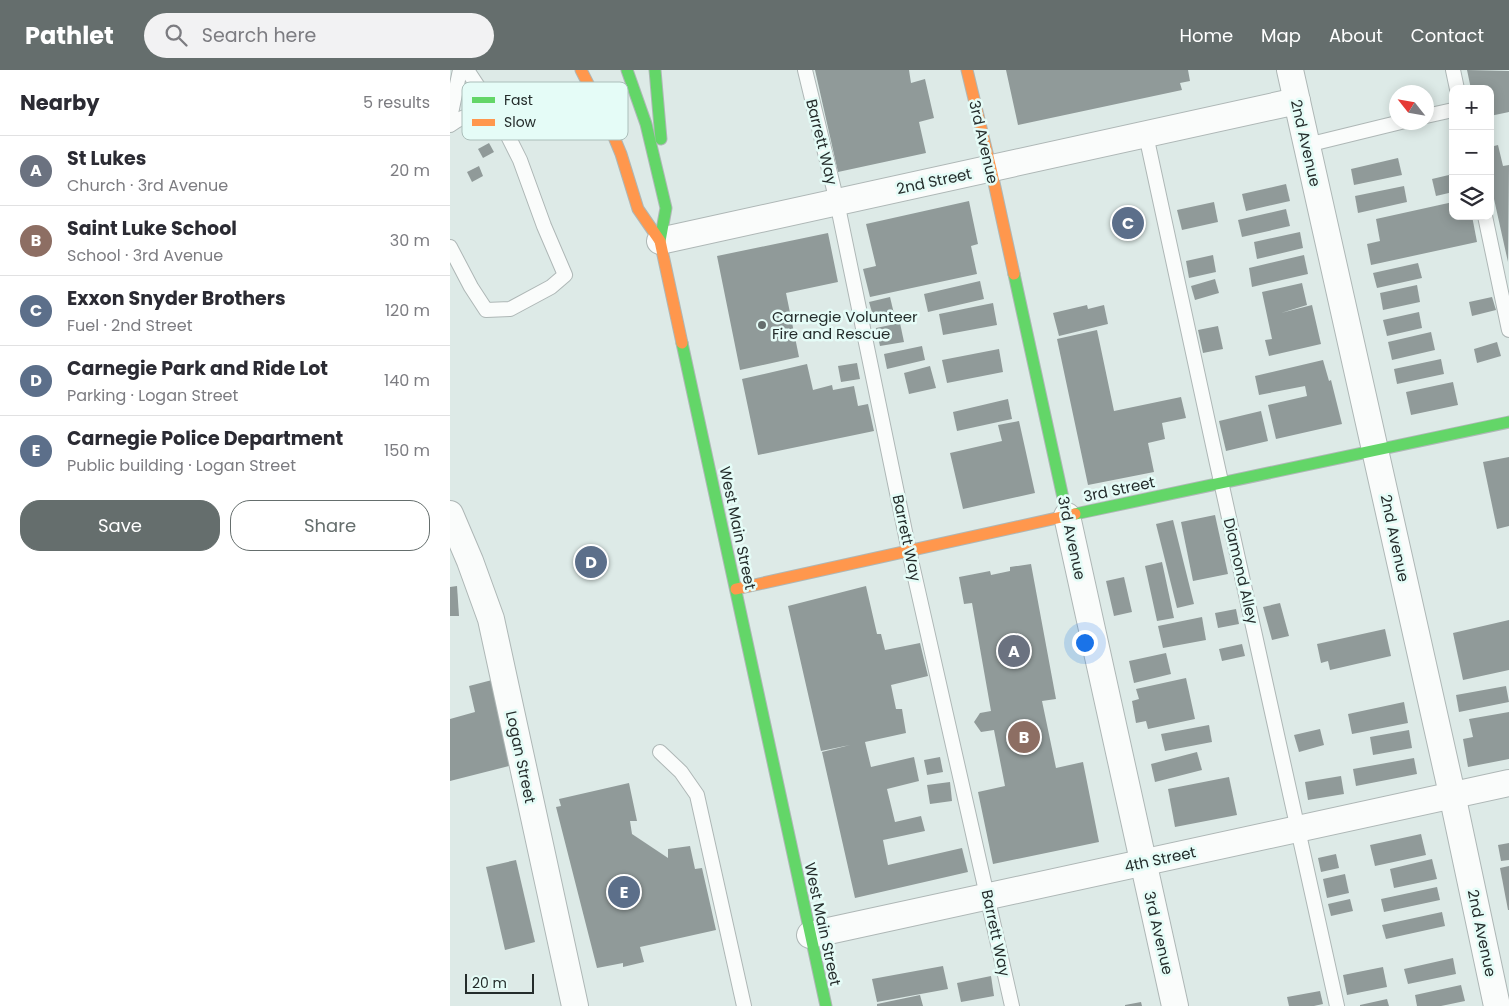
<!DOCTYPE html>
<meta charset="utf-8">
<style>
:root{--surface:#fff;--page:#f2f2f3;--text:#2b2b33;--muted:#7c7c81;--line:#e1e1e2;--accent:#656e6d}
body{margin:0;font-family:Poppins,sans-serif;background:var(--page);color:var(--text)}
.controls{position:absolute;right:15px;top:15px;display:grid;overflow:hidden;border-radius:10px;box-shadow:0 2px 12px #0003}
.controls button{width:45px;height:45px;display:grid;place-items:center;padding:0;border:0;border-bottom:1px solid var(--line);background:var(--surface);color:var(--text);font:25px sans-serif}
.compass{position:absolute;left:939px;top:15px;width:45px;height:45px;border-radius:50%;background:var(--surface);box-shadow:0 2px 12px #0003;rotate:301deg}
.scale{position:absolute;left:15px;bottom:12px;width:69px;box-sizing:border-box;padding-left:5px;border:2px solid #242c2b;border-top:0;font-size:14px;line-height:18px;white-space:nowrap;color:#242c2b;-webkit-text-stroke:4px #e5fcf7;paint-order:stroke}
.you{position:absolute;left:634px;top:572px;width:18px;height:18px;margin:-12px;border:4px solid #fff;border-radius:50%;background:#1a73e8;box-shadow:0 0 0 8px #1a73e833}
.badge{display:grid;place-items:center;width:32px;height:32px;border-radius:50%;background:var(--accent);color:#fff;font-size:16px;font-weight:700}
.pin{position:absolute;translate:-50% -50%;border:2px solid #fff;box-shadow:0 1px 5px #0006}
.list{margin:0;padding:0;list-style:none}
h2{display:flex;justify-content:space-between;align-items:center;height:65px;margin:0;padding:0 20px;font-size:21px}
h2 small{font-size:16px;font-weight:400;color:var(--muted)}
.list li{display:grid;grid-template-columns:32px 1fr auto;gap:15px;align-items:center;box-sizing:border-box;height:70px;padding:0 20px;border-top:1px solid var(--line)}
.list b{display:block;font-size:19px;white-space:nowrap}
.list p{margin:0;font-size:16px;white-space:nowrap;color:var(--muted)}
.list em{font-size:16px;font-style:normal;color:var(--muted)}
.actions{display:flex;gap:10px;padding:15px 20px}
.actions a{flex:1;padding:11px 0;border:1px solid var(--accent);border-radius:20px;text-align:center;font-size:18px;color:var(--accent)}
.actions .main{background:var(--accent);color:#fff}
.icon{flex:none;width:28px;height:28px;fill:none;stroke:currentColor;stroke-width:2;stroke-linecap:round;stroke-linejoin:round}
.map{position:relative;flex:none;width:1059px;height:936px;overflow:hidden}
header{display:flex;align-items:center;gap:30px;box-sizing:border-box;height:70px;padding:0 25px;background:var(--accent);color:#fff}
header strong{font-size:24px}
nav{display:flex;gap:28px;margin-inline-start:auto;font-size:18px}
.search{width:350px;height:45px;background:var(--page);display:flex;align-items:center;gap:12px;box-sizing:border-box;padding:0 18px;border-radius:28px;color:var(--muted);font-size:19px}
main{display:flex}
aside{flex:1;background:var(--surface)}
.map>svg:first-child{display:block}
</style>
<header>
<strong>Pathlet</strong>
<div class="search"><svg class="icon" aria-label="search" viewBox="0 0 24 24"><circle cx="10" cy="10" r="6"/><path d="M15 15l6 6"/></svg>Search here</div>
<nav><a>Home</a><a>Map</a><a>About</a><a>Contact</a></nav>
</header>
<main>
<aside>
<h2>Nearby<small>5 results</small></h2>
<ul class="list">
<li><span class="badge" style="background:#6b7280">A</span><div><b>St Lukes</b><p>Church · 3rd Avenue</p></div><em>20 m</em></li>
<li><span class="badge" style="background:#8d6e63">B</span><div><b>Saint Luke School</b><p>School · 3rd Avenue</p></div><em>30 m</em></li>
<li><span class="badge" style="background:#5c6f8a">C</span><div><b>Exxon Snyder Brothers</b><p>Fuel · 2nd Street</p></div><em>120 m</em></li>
<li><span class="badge" style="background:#5c6f8a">D</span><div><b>Carnegie Park and Ride Lot</b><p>Parking · Logan Street</p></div><em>140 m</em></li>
<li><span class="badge" style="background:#5c6f8a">E</span><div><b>Carnegie Police Department</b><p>Public building · Logan Street</p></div><em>150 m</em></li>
</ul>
<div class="actions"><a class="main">Save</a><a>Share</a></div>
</aside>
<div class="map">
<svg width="1059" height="936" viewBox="0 0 1059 936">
<rect width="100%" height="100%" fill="#ddeae7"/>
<g fill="#909a99">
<path d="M365 0H459L461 13 475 9 484 48 469 52 476 83 388 102Z"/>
<path d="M556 0H738L740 11 730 13 732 20 568 55Z"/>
<path d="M1017 0 1059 1V42L1040 46V19H1021Z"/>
<path d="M39 73 44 82 33 88 28 79Z"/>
<path d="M1048 75 1053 96 1059 95 1058 192 1040 111V77Z"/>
<path d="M948 88 952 105 904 115 901 99Z"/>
<path d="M29 96 33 106 22 112 17 102Z"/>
<path d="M1003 104V122L986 126 982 109Z"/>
<path d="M836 114 840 131 796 141 792 124Z"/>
<path d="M954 116 957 132 908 143 905 126Z"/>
<path d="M519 131 528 174 521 176 527 204 420 227 413 199 426 196 416 154Z"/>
<path d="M764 132 768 152 732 160 727 140Z"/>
<path d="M1003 132V146H1022L1027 172 921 195 917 174 930 171 926 149Z"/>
<path d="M836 139 840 156 792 167 788 150Z"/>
<path d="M850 162 853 178 807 189 804 172Z"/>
<path d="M378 163 388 212 336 223 349 287 290 300 267 186Z"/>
<path d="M763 185 766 202 739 208 736 191Z"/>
<path d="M854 185 858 204 802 217 799 198Z"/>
<path d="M968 193 972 208 927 218 923 203Z"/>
<path d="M765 209 769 223 745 230 741 216Z"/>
<path d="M530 211 534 229 478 242 474 224Z"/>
<path d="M852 213 857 235 831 243 862 235 871 274 819 286 815 270 822 269 812 222Z"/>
<path d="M967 215 970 232 933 240 930 223Z"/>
<path d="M440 227 445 248 425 253 419 232Z"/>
<path d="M1042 227 1046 240 1022 246 1019 232Z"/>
<path d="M543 233 547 255 493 265 489 244Z"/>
<path d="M637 235 638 239 654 235 658 254 609 266 603 243Z"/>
<path d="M969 242 972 258 937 266 933 250Z"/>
<path d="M450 253 454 272 430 276 426 258Z"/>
<path d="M768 256 773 279 753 283 748 260Z"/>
<path d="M647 260 664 341 731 327 736 348 712 353 715 369 698 373 704 402 638 415 607 269Z"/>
<path d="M981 262 985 280 942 290 938 272Z"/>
<path d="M1047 272 1051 286 1027 293 1024 279Z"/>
<path d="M472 276 475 290 437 299 434 284Z"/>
<path d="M549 279 553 302 497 313 492 290Z"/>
<path d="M991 289 994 304 947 314 944 299Z"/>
<path d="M873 290 879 311 881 310 892 354 826 369 818 335 857 326 855 316 809 325 805 306Z"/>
<path d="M407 293 410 309 391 312 388 296Z"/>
<path d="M357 294 363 320 382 315 383 320 404 316 408 336 418 334 424 361 308 385 292 309Z"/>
<path d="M480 296 486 318 459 324 454 303Z"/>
<path d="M1003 312 1008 335 961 345 956 322Z"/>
<path d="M558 329 562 349 507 361 503 342Z"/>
<path d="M811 341 818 371 776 381 769 351Z"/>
<path d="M569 351 585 423 513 439 500 383 552 371 548 355Z"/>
<path d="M1059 387V456L1047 459 1033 392Z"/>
<path d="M765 445 778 504 743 511 731 452Z"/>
<path d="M723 450 744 534 727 538 706 454Z"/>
<path d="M712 492 724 548 707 551 695 496Z"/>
<path d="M581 494 606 629 592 631 606 698 633 692 649 772 543 794 528 722 555 716 544 660 531 662 524 652 530 643 541 641 522 533 514 534 509 507 540 501 541 505 560 501V497Z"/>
<path d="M674 507 682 542 664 546 656 511Z"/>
<path d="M7 516 9 546H0V517Z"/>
<path d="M416 516 427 564H431L435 580 470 573 478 606 441 615 446 639H452L456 663 415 672 421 697 464 687 469 711 437 719 445 752 471 746 475 761 433 770 438 795 512 778 518 802 405 828 372 682 400 675 371 681 338 536Z"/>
<path d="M830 533 839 566 822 570 813 537Z"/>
<path d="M786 539 789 554 768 558 765 543Z"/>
<path d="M752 547 756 570 713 578 708 556Z"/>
<path d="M1059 550V600L1013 610 1003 563Z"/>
<path d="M935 559 941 586 880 600 878 591 871 593 867 574Z"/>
<path d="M792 574 795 586 772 591 769 579Z"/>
<path d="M716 583 721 604 684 613 679 591Z"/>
<path d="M736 608 745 649 698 659 696 651 686 653 682 631 689 629 686 619Z"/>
<path d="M42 610 63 695 0 711V649L25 642 19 616Z"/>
<path d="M1056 616 1059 632 1009 642 1006 625Z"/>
<path d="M954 632 958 653 902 664 898 644Z"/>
<path d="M1059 642V689L1018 697 1013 669 1023 667 1019 649Z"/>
<path d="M759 655 762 672 715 681 711 664Z"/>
<path d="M870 659 874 675 849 682 844 665Z"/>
<path d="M959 660 962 678 923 685 920 667Z"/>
<path d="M747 682 752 700 705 712 701 694Z"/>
<path d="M490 687 493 702 477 705 474 690Z"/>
<path d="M964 688 967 704 906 716 903 699Z"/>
<path d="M891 706 894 724 858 730 855 712Z"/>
<path d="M779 707 787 745 725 757 718 719Z"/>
<path d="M500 712 502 731 480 734 477 715Z"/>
<path d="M179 713 187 751H180L182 764 218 788V779L240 776 245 799 252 798 266 860 190 877 194 892 173 897V893L147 898 106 737 111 736 109 729Z"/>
<path d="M971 764 976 785 925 796 920 775Z"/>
<path d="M1059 773V790L1051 791 1048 775Z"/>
<path d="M886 784 889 798 871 802 868 788Z"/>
<path d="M982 789 987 809 944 818 940 799Z"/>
<path d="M66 790 85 872 55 880 36 797Z"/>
<path d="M1059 796V840H1058L1050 798Z"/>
<path d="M895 804 899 823 877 828 873 809Z"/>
<path d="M987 817 990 830 934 842 931 829Z"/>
<path d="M900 829 903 841 881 846 878 834Z"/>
<path d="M992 842 995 856 936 869 932 855Z"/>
<path d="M1003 888 1006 904 958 914 954 899Z"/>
<path d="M493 896 498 919 427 932 422 909Z"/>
<path d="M933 897 937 917 897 925 893 905Z"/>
<path d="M541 906 544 926 511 932 507 913Z"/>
<path d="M1011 915 1015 931 991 936H967L965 925Z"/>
<path d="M870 921 873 934 864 936H839L837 927Z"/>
<path d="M470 925 473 936H427V934Z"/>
<path d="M937 929 939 936H910V935Z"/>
<path d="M691 932 692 936H675V935Z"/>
</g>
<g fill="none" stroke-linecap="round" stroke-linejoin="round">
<defs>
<g id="lane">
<path d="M355 0 387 132 459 481 562 936"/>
<path d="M1003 0 1007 19"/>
<path d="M976 46 1003 40"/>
<path d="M0 48 10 0"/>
<path d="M0 55C23 38 33 46 55 60"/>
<path d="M696 65 766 389 887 936"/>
<path d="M857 75 951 52"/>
<path d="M1035 146 1059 260"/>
<path d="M0 177 21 217 36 240 60 239 101 217 115 205 94 156 70 90 50 50 17 0"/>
<path d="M210 682 231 702 247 725 294 936"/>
</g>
<g id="street">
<path d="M840 0 1002 724 1047 936"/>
<path d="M210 171 847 31"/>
<path d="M0 444 20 491 41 549 125 936"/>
<path d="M617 446 725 936"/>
<path d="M360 865 1059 713"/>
</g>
<g id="fast">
<path d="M177 0 196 54 216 138 210 171"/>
<path d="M205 0 211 69"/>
<path d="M564 204 617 446"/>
<path d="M232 273 376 936"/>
<path d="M625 444 1059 352"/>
</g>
<g id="slow">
<path d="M131 0 159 55 171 84 188 139 210 171 232 273"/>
<path d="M517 0 541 99 564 204"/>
<path d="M286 519 625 444"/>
</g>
</defs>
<use href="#lane" stroke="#aeb7b6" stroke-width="16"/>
<use href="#street" stroke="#aeb7b6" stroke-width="28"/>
<use href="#fast" stroke="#aeb7b6" stroke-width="13"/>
<use href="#slow" stroke="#aeb7b6" stroke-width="13"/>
<use href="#lane" stroke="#fafcfb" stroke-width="14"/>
<use href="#street" stroke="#fafcfb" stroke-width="26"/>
<use href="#fast" stroke="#63d668" stroke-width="11"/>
<use href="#slow" stroke="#ff974d" stroke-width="11"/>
</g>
<circle fill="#656e6d" stroke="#e5fcf7" stroke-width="2" cx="312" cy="255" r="5"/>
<g text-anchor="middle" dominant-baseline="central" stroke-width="5" stroke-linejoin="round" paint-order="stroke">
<g font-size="15" fill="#242c2b" stroke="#e5fcf7">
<text transform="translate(372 72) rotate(76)">Barrett Way</text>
<text transform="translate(534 72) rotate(77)">3rd Avenue</text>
<text transform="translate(856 73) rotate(77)">2nd Avenue</text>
<text transform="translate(484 111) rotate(-12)">2nd Street</text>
<text transform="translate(669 419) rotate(-12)">3rd Street</text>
<text transform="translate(288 458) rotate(78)">West Main Street</text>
<text transform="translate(457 468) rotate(78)">Barrett Way</text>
<text transform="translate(622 468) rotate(78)">3rd Avenue</text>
<text transform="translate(945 468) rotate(78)">2nd Avenue</text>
<text transform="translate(791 501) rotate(77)">Diamond Alley</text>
<text transform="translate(71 687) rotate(78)">Logan Street</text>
<text transform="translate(710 789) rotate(-12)">4th Street</text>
<text transform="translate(373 854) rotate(78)">West Main Street</text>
<text transform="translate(546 863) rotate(78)">Barrett Way</text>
<text transform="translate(709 863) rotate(77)">3rd Avenue</text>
<text transform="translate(1032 863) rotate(78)">2nd Avenue</text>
</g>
<g font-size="15" fill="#242c2b" stroke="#e5fcf7" text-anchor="start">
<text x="322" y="246">Carnegie Volunteer<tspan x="322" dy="17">Fire and Rescue</tspan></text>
</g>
</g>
<rect x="12" y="12" width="166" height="58" rx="8" fill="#e5fcf7" stroke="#abbeba" stroke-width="1"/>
<rect x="22" y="27" width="23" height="6" fill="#63d668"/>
<rect x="22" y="49" width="23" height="7" fill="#ff974d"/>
<g font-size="14" fill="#242c2b">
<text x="54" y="35">Fast</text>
<text x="54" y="57">Slow</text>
</g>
</svg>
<div class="controls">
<button>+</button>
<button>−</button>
<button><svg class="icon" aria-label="layers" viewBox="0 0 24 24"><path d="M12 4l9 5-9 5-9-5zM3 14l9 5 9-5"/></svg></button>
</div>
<svg class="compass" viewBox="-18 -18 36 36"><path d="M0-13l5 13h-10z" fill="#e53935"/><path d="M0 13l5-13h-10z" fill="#7c7c81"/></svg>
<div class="scale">20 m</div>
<div class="you"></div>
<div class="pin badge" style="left:564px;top:581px;background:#6b7280">A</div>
<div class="pin badge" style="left:574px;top:667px;background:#8d6e63">B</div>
<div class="pin badge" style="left:678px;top:153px;background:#5c6f8a">C</div>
<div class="pin badge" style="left:141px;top:492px;background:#5c6f8a">D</div>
<div class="pin badge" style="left:174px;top:822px;background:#5c6f8a">E</div>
</div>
</main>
